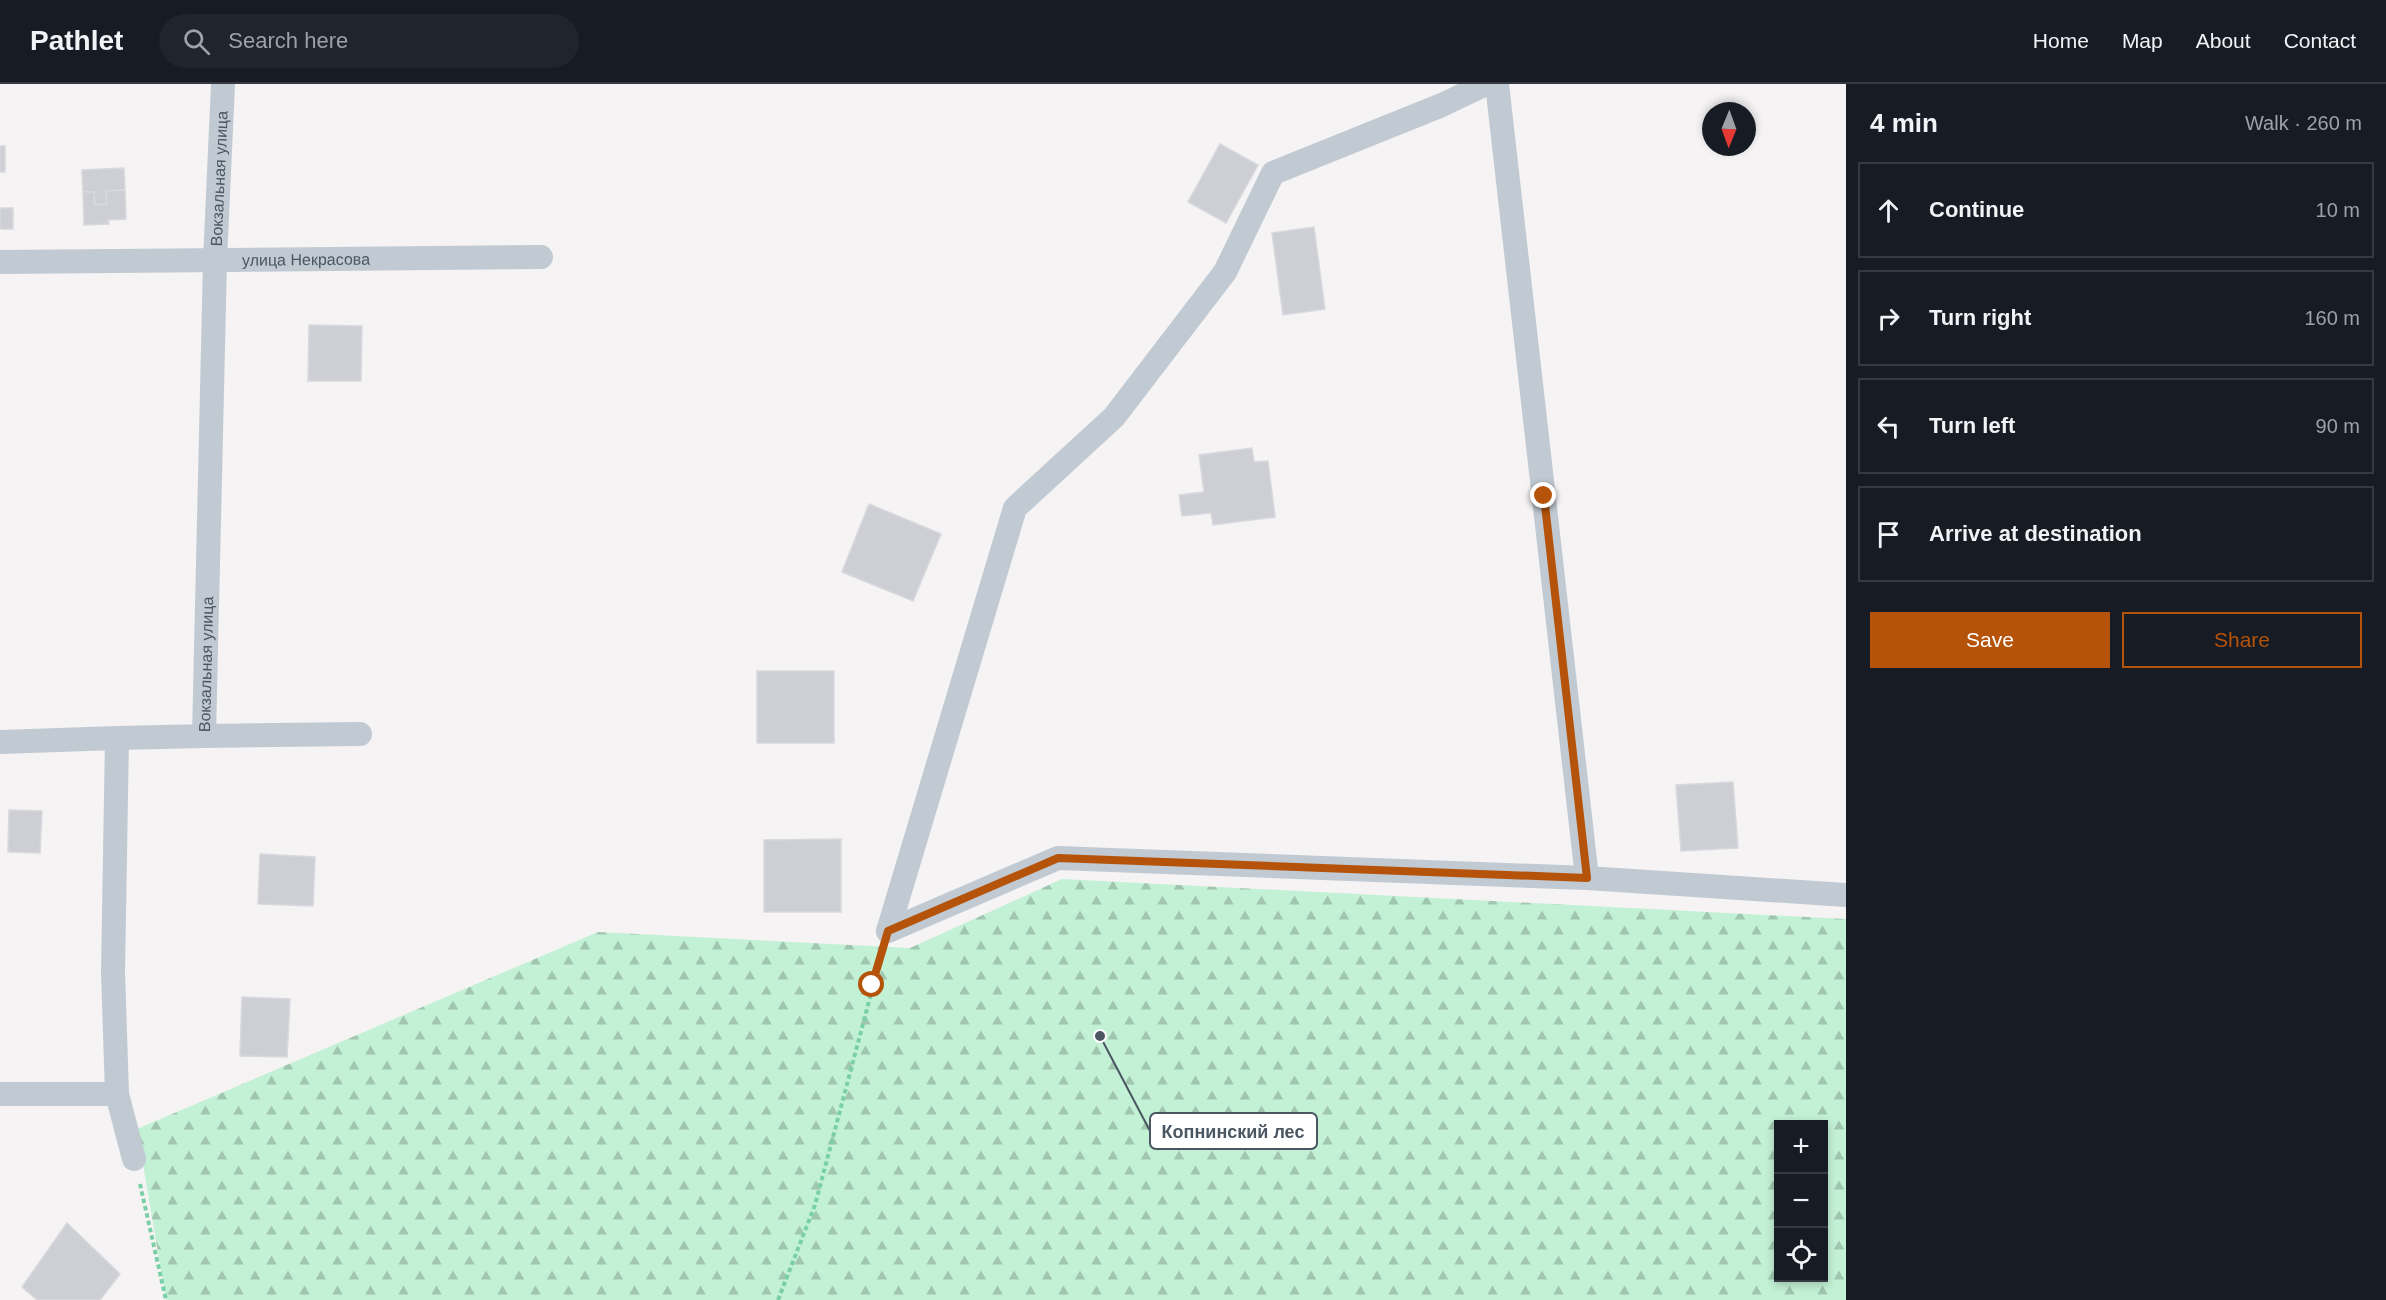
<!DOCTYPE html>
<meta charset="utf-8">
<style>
:root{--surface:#171b24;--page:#20242c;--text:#f1f3f6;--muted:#9ea1a6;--line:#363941;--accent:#b45309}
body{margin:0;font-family:Helvetica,sans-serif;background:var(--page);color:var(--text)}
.controls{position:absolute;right:18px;bottom:18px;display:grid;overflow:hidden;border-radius:0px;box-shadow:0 3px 9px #0003}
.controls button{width:54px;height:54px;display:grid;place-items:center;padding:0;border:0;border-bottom:2px solid var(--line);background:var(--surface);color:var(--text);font:30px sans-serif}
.compass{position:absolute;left:1702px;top:18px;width:54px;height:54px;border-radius:50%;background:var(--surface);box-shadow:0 3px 9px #0003;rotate:181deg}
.stop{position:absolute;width:18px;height:18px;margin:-14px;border:4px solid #b45309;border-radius:50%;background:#fff}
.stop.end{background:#b45309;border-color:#fff;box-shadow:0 2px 6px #0008}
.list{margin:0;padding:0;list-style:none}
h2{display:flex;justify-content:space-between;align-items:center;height:78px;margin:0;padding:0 24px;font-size:26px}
h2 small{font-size:20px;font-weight:400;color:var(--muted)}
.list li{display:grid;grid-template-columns:39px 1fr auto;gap:18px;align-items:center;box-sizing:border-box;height:96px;margin:0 12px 12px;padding:0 12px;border:2px solid var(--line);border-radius:0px}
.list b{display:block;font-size:22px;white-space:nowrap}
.list em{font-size:20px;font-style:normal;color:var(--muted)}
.actions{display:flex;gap:12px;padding:18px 24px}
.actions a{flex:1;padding:14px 0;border:2px solid var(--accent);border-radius:0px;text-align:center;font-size:21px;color:var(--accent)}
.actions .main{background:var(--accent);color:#fff}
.icon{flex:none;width:33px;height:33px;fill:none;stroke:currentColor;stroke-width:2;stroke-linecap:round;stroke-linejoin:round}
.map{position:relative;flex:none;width:1846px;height:1216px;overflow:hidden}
header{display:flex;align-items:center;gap:36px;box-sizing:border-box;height:84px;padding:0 30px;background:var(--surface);border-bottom:2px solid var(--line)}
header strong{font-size:28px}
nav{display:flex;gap:33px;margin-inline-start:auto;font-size:21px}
.search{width:420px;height:54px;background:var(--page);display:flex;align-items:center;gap:15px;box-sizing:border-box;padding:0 21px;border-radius:33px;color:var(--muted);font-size:22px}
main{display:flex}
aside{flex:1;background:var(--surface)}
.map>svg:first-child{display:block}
</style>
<header>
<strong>Pathlet</strong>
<div class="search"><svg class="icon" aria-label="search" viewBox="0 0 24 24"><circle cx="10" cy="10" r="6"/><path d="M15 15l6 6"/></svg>Search here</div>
<nav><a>Home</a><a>Map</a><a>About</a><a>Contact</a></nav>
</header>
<main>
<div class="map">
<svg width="1846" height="1216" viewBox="0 0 1846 1216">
<defs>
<pattern id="forest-firs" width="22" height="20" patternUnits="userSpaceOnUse" patternTransform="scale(1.5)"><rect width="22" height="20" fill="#c3f1d5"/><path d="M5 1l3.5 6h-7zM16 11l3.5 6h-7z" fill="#a0c6b0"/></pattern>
</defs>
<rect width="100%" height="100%" fill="#f5f3f3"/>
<path fill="url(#forest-firs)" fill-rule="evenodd" d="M1062 795 1846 835V1216H166L137 1045 598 848 910 864ZM1778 1040H1824V1194H1778Z"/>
<g fill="#cdcfd5" stroke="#d7d9de" stroke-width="1.5">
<path d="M1220 60 1258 81 1226 139 1188 118Z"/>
<rect x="0" y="62" width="5" height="26"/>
<path d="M124 84 125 106 106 107 107 120 95 121 94 108H83L82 86Z"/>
<path d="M125 106 126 135 108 136 109 140 84 141 83 108H94L95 121 107 120 106 107Z"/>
<rect x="0" y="124" width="13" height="21"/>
<path d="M1314 143 1325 225 1283 231 1272 149Z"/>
<path d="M309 241 362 242 361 297H308Z"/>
<path d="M1252 364 1254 378 1268 377 1275 433 1213 441 1211 429 1182 432 1179 411 1204 408 1199 371Z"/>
<path d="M869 420 941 450 913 517 842 488Z"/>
<rect x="757" y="587" width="77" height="72"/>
<path d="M1733 698 1738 764 1681 767 1676 701Z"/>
<path d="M9 726 42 727 40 769 8 768Z"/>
<path d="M841 755V828H764V756Z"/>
<path d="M260 770 315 773 313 822 258 820Z"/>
<path d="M242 913 290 915 287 973 240 972Z"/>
<path d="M67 1139 120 1190 100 1216H37L22 1203Z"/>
</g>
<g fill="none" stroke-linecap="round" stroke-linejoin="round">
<g stroke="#7ad0a6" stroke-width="4" stroke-dasharray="4.5 3" stroke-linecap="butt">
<path d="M140 1100 166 1216"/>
<path d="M778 1216 815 1121 881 872"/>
</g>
<g stroke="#c1cad2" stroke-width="24">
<path d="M1497 0 1587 794"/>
<path id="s1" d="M0 178 541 173"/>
<path d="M204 652 360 650"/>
<path d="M0 658 117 654"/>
<path d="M888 847 1015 424 1114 333 1225 188 1273 89 1442 21 1486 0"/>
<path d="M888 847 1058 774 1587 794 1846 811"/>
<path d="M0 1010H117"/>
<path id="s2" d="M134 1075 117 1010 113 888 117 654 204 652 215 177 223 0"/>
</g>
</g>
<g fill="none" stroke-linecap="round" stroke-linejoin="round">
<path stroke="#b45309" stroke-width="8" d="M872 901 888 847 1058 774 1587 794 1544 412"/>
</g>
<g text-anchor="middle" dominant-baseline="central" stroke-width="6" stroke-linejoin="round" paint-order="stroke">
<g font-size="16" fill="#4a5661" stroke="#fff">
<text stroke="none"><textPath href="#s2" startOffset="1068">Вокзальная улица</textPath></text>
<text stroke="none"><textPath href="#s1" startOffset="306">улица Некрасова</textPath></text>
<text stroke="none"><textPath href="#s2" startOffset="582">Вокзальная улица</textPath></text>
</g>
</g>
<path fill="none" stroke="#4a5661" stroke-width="2" d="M1100 952L1150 1047"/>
<circle fill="#4a5661" stroke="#fff" stroke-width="2" cx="1100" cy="952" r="6"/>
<rect fill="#fff" stroke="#4a5661" stroke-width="2" x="1150" y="1029" width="167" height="36" rx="6"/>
<g font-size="18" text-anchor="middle" font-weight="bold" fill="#4a5661">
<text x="1233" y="1054">Копнинский лес</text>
</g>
</svg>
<div class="controls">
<button>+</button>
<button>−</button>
<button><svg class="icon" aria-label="locate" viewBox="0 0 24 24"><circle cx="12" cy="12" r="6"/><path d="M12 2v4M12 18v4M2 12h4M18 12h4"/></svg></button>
</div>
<svg class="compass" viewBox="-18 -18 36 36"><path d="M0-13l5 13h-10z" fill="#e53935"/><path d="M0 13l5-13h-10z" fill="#9ea1a6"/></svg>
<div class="stop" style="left:872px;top:901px"></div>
<div class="stop end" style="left:1544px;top:412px"></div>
</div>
<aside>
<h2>4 min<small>Walk · 260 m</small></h2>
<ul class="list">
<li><svg class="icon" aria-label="ahead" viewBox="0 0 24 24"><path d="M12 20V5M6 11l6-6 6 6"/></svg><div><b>Continue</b></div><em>10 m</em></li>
<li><svg class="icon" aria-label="right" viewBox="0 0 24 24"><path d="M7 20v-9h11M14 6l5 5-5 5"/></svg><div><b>Turn right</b></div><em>160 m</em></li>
<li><svg class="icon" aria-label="left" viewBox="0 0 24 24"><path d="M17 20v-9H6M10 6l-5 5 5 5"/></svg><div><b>Turn left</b></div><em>90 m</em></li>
<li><svg class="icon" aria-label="arrive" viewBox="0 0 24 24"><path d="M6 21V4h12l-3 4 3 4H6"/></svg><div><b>Arrive at destination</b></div></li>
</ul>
<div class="actions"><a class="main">Save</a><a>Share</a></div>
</aside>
</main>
